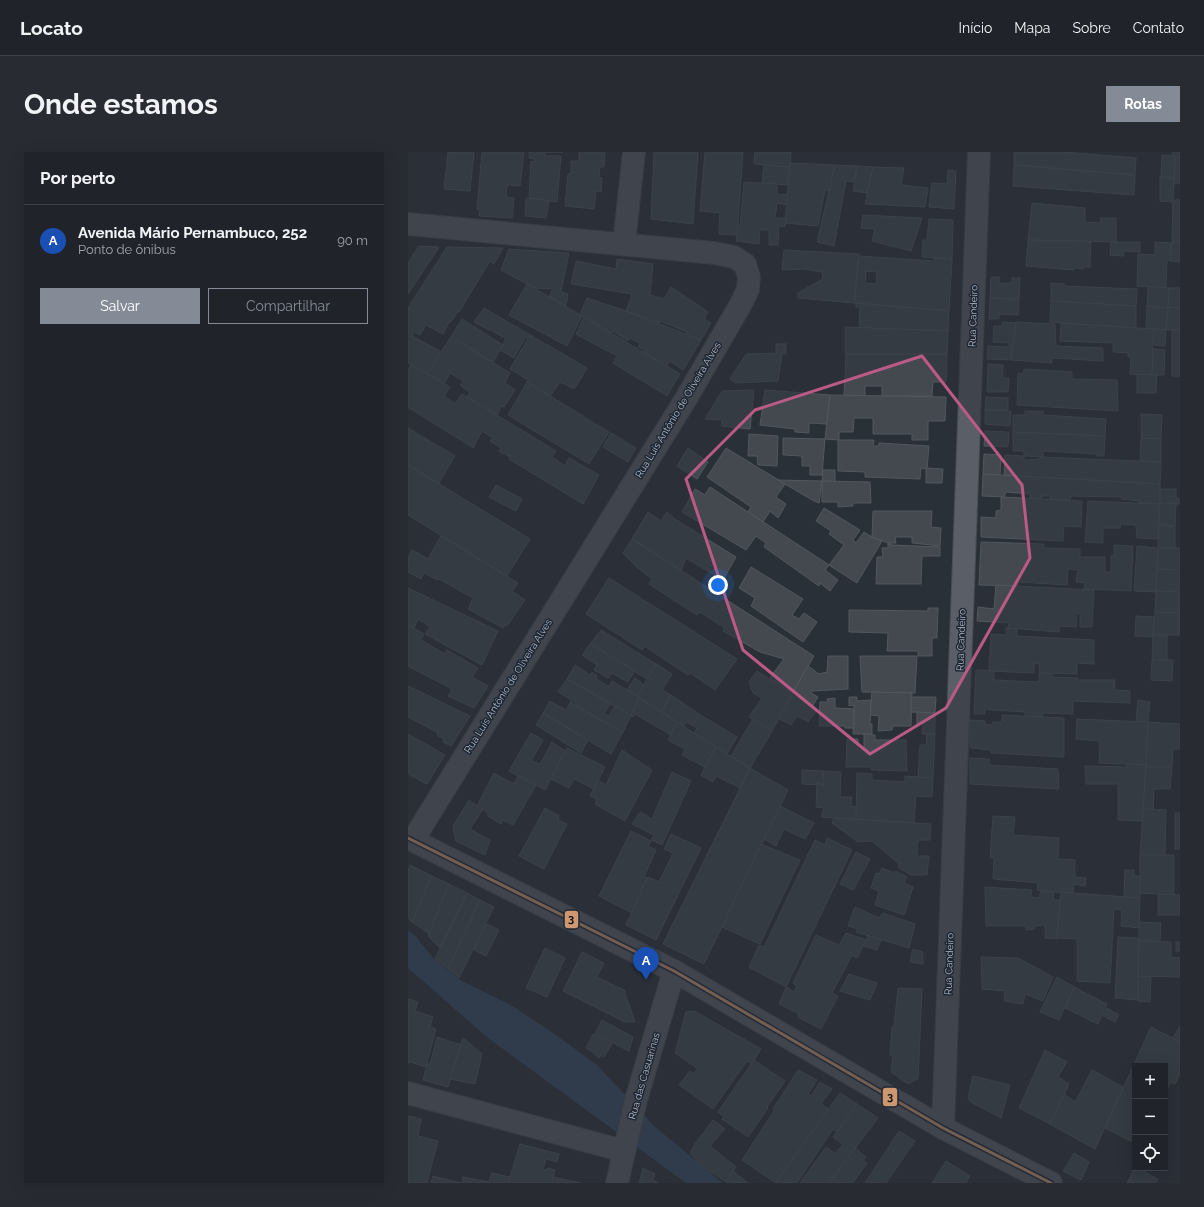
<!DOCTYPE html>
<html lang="pt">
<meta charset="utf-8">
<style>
:root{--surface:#20242a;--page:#282c32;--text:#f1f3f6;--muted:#a2a4a8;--line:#3d4147;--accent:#848b96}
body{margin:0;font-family:Raleway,sans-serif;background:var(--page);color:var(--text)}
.controls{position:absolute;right:12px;bottom:12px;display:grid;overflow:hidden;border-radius:0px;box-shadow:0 4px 16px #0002}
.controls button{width:36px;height:36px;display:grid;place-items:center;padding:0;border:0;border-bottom:1px solid var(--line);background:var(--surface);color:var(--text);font:20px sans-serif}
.you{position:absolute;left:310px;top:433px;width:14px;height:14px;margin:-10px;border:3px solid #fff;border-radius:50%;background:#1a73e8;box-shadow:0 0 0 6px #1a73e833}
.badge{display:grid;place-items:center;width:26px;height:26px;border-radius:50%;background:var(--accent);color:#fff;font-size:13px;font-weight:700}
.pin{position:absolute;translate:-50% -33px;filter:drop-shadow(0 1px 2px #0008)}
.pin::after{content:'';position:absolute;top:21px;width:14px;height:12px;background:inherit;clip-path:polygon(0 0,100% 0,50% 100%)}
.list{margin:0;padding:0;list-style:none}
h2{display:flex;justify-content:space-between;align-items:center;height:52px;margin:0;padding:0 16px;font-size:17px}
h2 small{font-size:13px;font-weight:400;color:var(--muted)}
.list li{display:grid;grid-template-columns:26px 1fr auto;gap:12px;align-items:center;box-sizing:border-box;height:72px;padding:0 16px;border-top:1px solid var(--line)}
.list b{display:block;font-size:15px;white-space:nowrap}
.list p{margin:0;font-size:13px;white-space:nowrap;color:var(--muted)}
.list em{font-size:13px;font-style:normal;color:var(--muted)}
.actions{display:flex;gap:8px;padding:12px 16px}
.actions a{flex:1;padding:9px 0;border:1px solid var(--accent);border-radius:0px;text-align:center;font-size:14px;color:var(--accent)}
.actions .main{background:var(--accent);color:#fff}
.icon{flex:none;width:22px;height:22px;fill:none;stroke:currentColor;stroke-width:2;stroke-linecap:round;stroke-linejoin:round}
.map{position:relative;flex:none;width:772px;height:1031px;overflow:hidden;border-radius:0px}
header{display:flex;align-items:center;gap:24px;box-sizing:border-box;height:56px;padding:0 20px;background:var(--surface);border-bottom:1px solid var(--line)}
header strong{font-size:19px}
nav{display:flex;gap:22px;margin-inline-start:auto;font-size:14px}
.intro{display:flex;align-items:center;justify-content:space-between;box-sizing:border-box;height:96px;padding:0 24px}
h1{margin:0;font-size:28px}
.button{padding:10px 18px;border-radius:0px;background:var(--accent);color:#fff;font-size:14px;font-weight:700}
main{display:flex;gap:24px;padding:0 24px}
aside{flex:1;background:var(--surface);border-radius:0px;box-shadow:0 4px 16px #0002}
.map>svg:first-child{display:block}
</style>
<header>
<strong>Locato</strong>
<nav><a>Início</a><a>Mapa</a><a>Sobre</a><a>Contato</a></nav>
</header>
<div class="intro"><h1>Onde estamos</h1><a class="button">Rotas</a></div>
<main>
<aside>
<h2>Por perto<small></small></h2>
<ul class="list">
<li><span class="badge" style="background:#1a4fb4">A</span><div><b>Avenida Mário Pernambuco, 252</b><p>Ponto de ônibus</p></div><em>90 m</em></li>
</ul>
<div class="actions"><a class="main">Salvar</a><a>Compartilhar</a></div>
</aside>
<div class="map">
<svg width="772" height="1031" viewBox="0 0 772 1031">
<rect width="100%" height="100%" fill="#2a3038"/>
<path fill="#384963" d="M0 778 6 783 27 808 52 828 101 852 145 881 189 913 246 974 315 1031H278L80 886 0 816Z"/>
<g fill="#444950" stroke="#52575f" fill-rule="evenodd">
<path d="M40 0H66L62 39 36 37Z"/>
<path d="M74 0H116L112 34 99 33 98 45 106 46 104 66 71 64 72 58 69 57Z"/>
<path d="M121 0H155H137V4H153L149 50 121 46 123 9 127 10V7L121 6Z"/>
<path d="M171 0H197L196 15H192L191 25 194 26 193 40 188 39 186 57 157 54 160 22 163 21V9H171Z"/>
<path d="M246 0H290L285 72 243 67Z"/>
<path d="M297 0H335L329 83 311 82 312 61 292 59Z"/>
<path d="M347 0H383L382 15 346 12Z"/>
<path d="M606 0H656L728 6 727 23 606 13Z"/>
<path d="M765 0H772V5L764 4Z"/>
<path d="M754 3 767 4 766 26 753 25Z"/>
<path d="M767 4 772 5V31L766 32Z"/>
<path d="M382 11 427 13 421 39 417 38 410 74 377 71Z"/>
<path d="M356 13 382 15 380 33 354 31Z"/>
<path d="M427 13 449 14 447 30 438 29 426 94 409 90Z"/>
<path d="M606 13 726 23H727L726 43 605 34Z"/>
<path d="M449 14 465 15 459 41 445 39Z"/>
<path d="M465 15 496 16 493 33 520 36 517 55 457 52Z"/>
<path d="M540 18 548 19 546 57 521 55 524 31 539 32Z"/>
<path d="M752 25 766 26 765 50 752 49Z"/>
<path d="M336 30 369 32V42L379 43V53L369 51 367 66H378L377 75 371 74 370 93H361V78H352L351 92 328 89 330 73 332 74Z"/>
<path d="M118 46 141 49 138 66 117 64Z"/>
<path d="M765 48H772V90H764Z"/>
<path d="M624 51 677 56V70L693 71 692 66H708V90L620 88Z"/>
<path d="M455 63 514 66 503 99 464 89 467 77 453 76Z"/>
<path d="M521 67 545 68 544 107 514 105 515 88H519Z"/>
<path d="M620 88 676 89V90H683L682 115H675V117L666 116 665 118 618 114Z"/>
<path d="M703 90H732V100L715 99 716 104 702 103Z"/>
<path d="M747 90 763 91V108H759L758 136 729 134 730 102 747 103Z"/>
<path d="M764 90H772V110L762 109Z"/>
<path d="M11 94 31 95 0 142V111Z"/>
<path d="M39 95 95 96 86 112 82 109 51 160H49L43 170H41L35 182 18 173 12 183 6 180 4 184 34 200 19 222 0 211V156Z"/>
<path d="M101 97 161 101 153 140 160 142 158 154 141 144 145 137 126 136 93 118Z"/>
<path d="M376 98 451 102 446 151 390 146V141L415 127 414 120 394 117 374 118Z"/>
<path d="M451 104 526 109V106L544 107 541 159 446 151ZM458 119 469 120 468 132 457 131Z"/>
<path d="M209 107 245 112 242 143 256 147 263 135 300 160 296 167 303 171 293 188 279 183V180L252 169 251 172 218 159 224 142 163 132 168 109 208 117Z"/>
<path d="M583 125H592L591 131H604V126H612L611 147 582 146Z"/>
<path d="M643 131 656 132 657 134 729 137 728 154 643 149Z"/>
<path d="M119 132 174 164 159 194 101 163Z"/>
<path d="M740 134 761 136 760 156 739 154Z"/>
<path d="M761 136H772V156H760Z"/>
<path d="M179 146 218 159 293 188 275 218 262 209 258 214 235 200 237 198 230 195 232 191 221 186 220 189 204 179 203 181 172 163Z"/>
<path d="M582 146 611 147 610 163 591 162V167H581Z"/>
<path d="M643 149 728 154V176L642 170Z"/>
<path d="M448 151 541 159 540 179 451 176 452 155H448Z"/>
<path d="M739 154 760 156 758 178 738 176Z"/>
<path d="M761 155 772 156V178H758L760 156Z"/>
<path d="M76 156 179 216 166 237 152 230 142 244 119 230 120 228 102 217 120 187 118 185 106 206 92 198 98 187 81 177V178L66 170Z"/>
<path d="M176 165 272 222 260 242 259 244 205 211 209 204 168 182Z"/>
<path d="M54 167 95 193 85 210 43 185Z"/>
<path d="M595 170 608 171 603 208 579 207 580 194 601 195V191L585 190 586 174H594Z"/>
<path d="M608 170 647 172 648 194 695 196V209L644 206V211L603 208Z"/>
<path d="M653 171 745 177 744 223 722 222 723 205H720V201L705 200V191L652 189Z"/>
<path d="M437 175 540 179 539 202H437Z"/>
<path d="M746 177 758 178 757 194 746 193Z"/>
<rect x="764" y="178" width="8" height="46"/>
<path d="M43 185 102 221 97 231 107 238 96 255 93 254 89 264 59 245 62 240 52 233 55 229 42 221 36 232 19 222Z"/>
<rect x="368" y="192" width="10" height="10"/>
<path d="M745 197 757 198 756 223H744Z"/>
<path d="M374 201 370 229 328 231 322 227 338 202Z"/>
<path d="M438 202H539L538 230H525L524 244H474V234H457V244L436 243Z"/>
<path d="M580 212 595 213V226H601L600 240H579Z"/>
<path d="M3 213 42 235 36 244 47 252 54 242 148 299 144 305 157 314 161 306 191 323 175 352 101 307 102 305 91 299 93 296 82 289 85 286 74 279 65 296 0 255V218Z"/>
<path d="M616 217 664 220V227L709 228 710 259 609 253 610 221 615 222Z"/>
<path d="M729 222 749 223 748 241H729Z"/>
<path d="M119 230 201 280 181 312 100 263Z"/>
<path d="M346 238 342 277 313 274 314 268 297 267 314 239Z"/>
<path d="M357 238 422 243 419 272 401 271V281L387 280V277L352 273Z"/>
<path d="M422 243 538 245 537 269H520V288H504V282H465V266H446L445 280H431V288L417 287Z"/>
<path d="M578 245 600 246V258H577Z"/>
<path d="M577 258 603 259 602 274 577 272Z"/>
<path d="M617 259H635V263L698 267 697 284 605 280V263H617Z"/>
<path d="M733 262 754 263 753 287 733 286Z"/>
<path d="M0 276 47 304 31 331 0 313Z"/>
<path d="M577 279 601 280 600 295 576 294Z"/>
<path d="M605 280 697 284 696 304H689V302L635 299V305L616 304V299H605Z"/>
<path d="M203 281 228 296 220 310 195 295Z"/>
<path d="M341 282 370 284 369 314 350 313 349 304H340Z"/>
<path d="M375 286 417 287 414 323H402V314H394V304L375 303Z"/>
<path d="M733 286 753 287V310L732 309Z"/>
<path d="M430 288H466L465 294H471V291L521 294 519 317 513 316 512 327 457 325V320L430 319Z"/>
<path d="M280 296 300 310 289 327 269 314Z"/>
<path d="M318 296 377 332 368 345 378 352 370 366 362 359 355 370 340 360 343 355 299 325Z"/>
<path d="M576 302 593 303 592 323 575 322Z"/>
<path d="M597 303 616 304V308L632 307V305H635L753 310 752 332 596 323Z"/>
<path d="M0 313 122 387 99 424 0 363Z"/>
<path d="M518 316 535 317 534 331H518Z"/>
<path d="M415 318H427V330L414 329Z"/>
<path d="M575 322 752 332V351L751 352 731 351 732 349 713 347 714 345 663 344 662 348 642 347V344H633V347L622 346V342L598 340 596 345 574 344Z"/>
<path d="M370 328 414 329 411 351 406 349Z"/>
<path d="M414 329 462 330 463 351H445V354L430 355V350H414Z"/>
<path d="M88 333 114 347 108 359 81 345Z"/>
<path d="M302 335 421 413 417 418 430 428 422 439 412 431 411 434 356 395 358 391 348 384 338 398 274 360 287 337 297 343Z"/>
<path d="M752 337H768V346H771V352L752 351Z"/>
<path d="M593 345 674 349 673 375 656 374 655 389 573 385V365L588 366V359L593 358Z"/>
<path d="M680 349 751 352 750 387 729 386 728 373 713 372 712 376H695V391L677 390Z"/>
<path d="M752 351 768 352 767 374 751 373Z"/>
<path d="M416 356 452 378 445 388 448 391 456 380 464 385 474 389 449 431 421 413 436 393 421 382 423 379 408 369Z"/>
<path d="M465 359H524L523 375 533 376 532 394 504 391V385H487L488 391H480L464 385Z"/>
<path d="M240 360 253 369 259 360 267 367 328 405 315 428 278 406 273 418 224 387Z"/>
<path d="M751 373 767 374V396L750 395Z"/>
<path d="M33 384 110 431 104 439 117 448 99 474 97 473 95 476 60 457 65 446 31 427 30 428 16 421 13 427 0 420V406L4 398 20 407Z"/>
<path d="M224 387 406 504 385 541 361 527 376 507 352 500 315 479 317 476 292 460 289 463 241 432 244 427 231 417 215 401Z"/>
<path d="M573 390 636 392V396L672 397V405H697V420H703V404H706V393L725 394 723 439 676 437 677 431 668 430 670 418 660 417 659 433 610 430V434L571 433Z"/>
<path d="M480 391 484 393 532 395V404H514L513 432H468L469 405H475L474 396H480Z"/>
<path d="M729 394 750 396 748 440 726 439Z"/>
<path d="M750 396H772V418L749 417Z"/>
<path d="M343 415 395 447 384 463 391 467 396 461 409 470 395 490 343 454 347 446 331 436Z"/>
<path d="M749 417 772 418 771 440 748 439Z"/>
<path d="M201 426 329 507 307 538 282 521 280 523 236 494 234 498 178 462Z"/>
<path d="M588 433 686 438 684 475H672V462L669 461 668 475 651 474V480L600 476 601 471 569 469 570 455 586 457Z"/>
<path d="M0 436 90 479 74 513 17 482 22 475 10 467 6 476 0 473Z"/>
<path d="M748 439 771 440 770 461 747 460Z"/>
<path d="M771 440H772V461H770Z"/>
<path d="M520 456H530L529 486H524V504H510V499H479L480 481 441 480V458L520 459Z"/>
<path d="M747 460 770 461V483H745Z"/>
<rect x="770" y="461" width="2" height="22"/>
<path d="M728 464 746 465 745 485 727 484Z"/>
<path d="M0 473 16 482 13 488 37 502 39 498 70 516 64 525 80 534 66 556 40 544 44 537 0 514Z"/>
<path d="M598 476 609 477V484L686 488V512L669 511V522L632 521 631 511 626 512V521H625L581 519 583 482 598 483Z"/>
<path d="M193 478 248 512 239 527 182 492Z"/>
<path d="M745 483H759V508H744Z"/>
<path d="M182 492 227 519 220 530 204 521 200 526 186 518 189 513 174 503Z"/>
<path d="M420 504H440V537L404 539 403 541 410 545 404 555 409 558 400 570 389 564 383 573 370 566 400 514 411 522 419 520Z"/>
<path d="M452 504H509L507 541 454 540Z"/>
<path d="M744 508H765L764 529 743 528Z"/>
<path d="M248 512 264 522 254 538 263 543 253 560 229 544Z"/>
<path d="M167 513 182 523 184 520 189 524 187 526 201 535 204 529 229 544 231 546 223 563 159 527Z"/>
<path d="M568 518 586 519V528L631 530V522L632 521 644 522 645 525 670 526 669 528H707V538L722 539V551L665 549V562L635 561 634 566 617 565V560L584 558 577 557V562H566Z"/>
<path d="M349 519 385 541 364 579 341 565 354 546 345 541 341 530Z"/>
<path d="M227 526 236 533 229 544 219 538Z"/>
<path d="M159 527 203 552 196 561 201 564 207 554 223 563 215 580 162 551 163 548 150 540Z"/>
<path d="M0 534 62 564 43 594 35 590 36 587 29 583 30 581 0 565Z"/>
<path d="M464 540 504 541 503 574H485L484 578 470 579 471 564 462 563Z"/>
<path d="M263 543 291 562 284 573 278 570 276 574 253 560Z"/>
<path d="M441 545H449V549L463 548 462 572H464V582H445L446 553 441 554Z"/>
<path d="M503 545H528L527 561 503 560Z"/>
<path d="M231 546 269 570 263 583 227 562 225 565 223 564Z"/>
<path d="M427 546V556L446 557V576H437V574H411L412 550H420L419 547Z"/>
<path d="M730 548 742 550 740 570H728Z"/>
<path d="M142 549 158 558 162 551 215 580 203 602 135 561Z"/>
<path d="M509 560 527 561V582H514L515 572 509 573Z"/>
<path d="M135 561 180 588 173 601 128 573Z"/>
<path d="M291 562 329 585 319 602 286 581 289 576 284 573Z"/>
<path d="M594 563 656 566V605L583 601V598L562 596V568L577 569V572L584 573 585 570H594Z"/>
<path d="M345 567 364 579 342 616 323 604Z"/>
<path d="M669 567 740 570 738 613 691 611 692 589 668 587Z"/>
<path d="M269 570 308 595 297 615 274 603 277 597 260 588Z"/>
<path d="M740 570 772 572V597H765L764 615H738Z"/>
<path d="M123 581 135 588 123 609 132 612 144 590 157 599 137 638 101 619Z"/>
<path d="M0 582 37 603 19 632 0 622Z"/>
<path d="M456 582 467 583V588H498L499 619 464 618 463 615H438L439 587H450V598L456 597Z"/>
<path d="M519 582H527L525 626 510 625 512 593H518Z"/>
<path d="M308 595 342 616 332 636 308 624 305 630 293 623Z"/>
<path d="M159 596 197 615 186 637 166 627 161 636 143 627Z"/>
<path d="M214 598 244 618 217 669 187 652 189 647 182 644 190 629 198 633Z"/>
<path d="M562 606 581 607V613L650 617 651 637 562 632Z"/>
<path d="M719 612 738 613 734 669 710 668V632H678L677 614 719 615Z"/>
<path d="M738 615H764L762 637H746L745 658 735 657Z"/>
<path d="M342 616 380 638 296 812 255 792Z"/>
<path d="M394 618 415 619 416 633 409 631V633L394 632Z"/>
<path d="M415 619 433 620 432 645H444L443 654 449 655 448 668 413 665 416 656 408 655 409 631 416 633Z"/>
<path d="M264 620 283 629 254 693 243 688 246 683 224 672 232 660 244 667Z"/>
<path d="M86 621 106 632 110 624 128 633 105 673 95 668 93 672 80 664V661L75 657 62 677 82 688 77 703 48 689 45 674 61 648 69 654Z"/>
<path d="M449 621 464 622V628L497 630V624L525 626 524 645 508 644 506 671 448 668Z"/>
<path d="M372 654 406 671 397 687 376 677 368 694 356 687Z"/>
<path d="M137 656 151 664 150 668 159 672 136 717 111 704Z"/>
<path d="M735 657 758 658 757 703H732Z"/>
<rect x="767" y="661" width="5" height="36"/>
<path d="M585 664 607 665 605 683 651 686 650 707 667 708V725L678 726 677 734 666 732 665 741 646 740 629 738 630 731 585 727 586 706H582Z"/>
<path d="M426 666 523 672 522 688H510L509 704H521L519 723H503L490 715 491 712 464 689 450 690 424 671Z"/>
<path d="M223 679 243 689 240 694 248 698 236 725 239 726 224 761 191 744Z"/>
<path d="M263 682 293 696 248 788 218 773 240 725 251 730 265 701 256 697Z"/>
<path d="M419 686 444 698 378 835 341 815 351 793 356 795 407 688 417 693Z"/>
<path d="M353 692 392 708 352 792 314 775Z"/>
<path d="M448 700 462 707 445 738 432 732Z"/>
<path d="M732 703H766V743L732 741Z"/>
<path d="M2 713 24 724 4 770 0 766V718Z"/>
<path d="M474 716 486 721 487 719 499 725 496 731 505 735 496 763 467 753 471 739 463 736 468 721 471 722Z"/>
<path d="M717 718H726V724H732V746L716 745Z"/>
<path d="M24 724 41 732 21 782 4 770Z"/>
<path d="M41 732 59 741 32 796 20 784Z"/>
<path d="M577 735 624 738 623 745 631 746 633 739 646 740 645 748H652L649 787 637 786V773L627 774V777L618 778V774H578Z"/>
<path d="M653 740 732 746 731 776 713 774 714 758 706 757 702 831 669 829V787L649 786Z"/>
<path d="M59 741 72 748 40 817 27 807Z"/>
<path d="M750 742 772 743V763H750Z"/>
<path d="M72 748 86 755 51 826 40 817Z"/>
<path d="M447 755 471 766 475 761 507 772 501 796 448 780 450 777 440 774Z"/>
<path d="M731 770 753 771 752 790 731 789Z"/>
<path d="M79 772 91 778 78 804 66 798Z"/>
<path d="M438 781 458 788 449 806 444 803 424 841 430 844 413 877 390 865 391 862 371 852 378 835 386 840 389 834 385 831 408 783 431 793Z"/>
<path d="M460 784 473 788 469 798 455 794Z"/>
<path d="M710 785 731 786 730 848 707 846Z"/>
<path d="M731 789 763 790V805L772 806V825L730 824Z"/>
<rect x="768" y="790" width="4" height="9"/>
<path d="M137 796 157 806 139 845 118 836Z"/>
<path d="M505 797 515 800V812L502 810Z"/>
<path d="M174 800 196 811 189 825 216 838 227 870H217L155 839Z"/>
<path d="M573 805 610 806 645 825 635 849 617 842 615 852 596 849 597 839 574 837Z"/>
<path d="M441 822 469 831 462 848 432 839Z"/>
<path d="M730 824 743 825 742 850 730 849Z"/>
<path d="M649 825 666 835 651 868 632 860Z"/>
<path d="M666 835 699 852 690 872 657 856Z"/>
<path d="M490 836 514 837 510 927 500 932 483 920 485 903H482L484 875H486Z"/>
<path d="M0 847 10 850 7 859 25 865 22 875 28 877 18 915 2 910 0 912Z"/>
<path d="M699 856 711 863 707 870 695 864Z"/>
<path d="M286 859 353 897 344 912 339 909 305 957 271 933 282 919 285 922 290 917 267 901 278 860Z"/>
<path d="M194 868 225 885 221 899 187 882Z"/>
<path d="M772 874V890L765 886Z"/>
<path d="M743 875 772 890V922L767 932 763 930 757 941V914H727V951L725 956H727V991L697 976Z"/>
<path d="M185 882 204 892 196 905 193 903 191 906 188 904 189 903 178 896Z"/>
<path d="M29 885 53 893 40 935 15 928 19 912H22Z"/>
<path d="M55 886 74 902 67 932 42 927Z"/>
<path d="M637 898 659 910 650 925 661 932 642 972 611 956Z"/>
<path d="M346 908 377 929 359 955 360 956 340 985 314 967 316 965 310 960Z"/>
<path d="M390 918 409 928 400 942 403 944 412 930 424 937 413 952 421 957 368 1031 334 1008 366 959 365 957Z"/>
<path d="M684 918 715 935 687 997 642 972 656 942 667 950Z"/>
<path d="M565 924 602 933 593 966 563 950 560 946Z"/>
<path d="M432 941 449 952 429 980 425 977 389 1031 368 1030Z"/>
<path d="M449 952 470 966 421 1031H392L418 995 427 1002 435 992 425 985Z"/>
<path d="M0 964 13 967 10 984 30 989 19 1031H0Z"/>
<path d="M305 968 317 977 302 994 328 1015 318 1030 293 1013 282 1001 287 992Z"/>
<path d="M491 979 507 989 478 1031H457Z"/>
<path d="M112 992 151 1002 149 1010 138 1007 135 1017 138 1018 140 1016 147 1018 144 1031H100Z"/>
<path d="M447 996 458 1005 455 1009 459 1011 445 1031H421Z"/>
<path d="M666 1001 681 1010 673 1028 655 1019Z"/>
<path d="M538 1009 562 1024 558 1031H524Z"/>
<path d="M727 1015V1016H730L750 1027 748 1031H719Z"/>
<path d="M235 1016 247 1022 245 1028 250 1031H231Z"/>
<path d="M325 1019 340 1031 318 1030Z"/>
<path d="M84 1021 102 1025 100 1031H54L55 1025 81 1030Z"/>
<path d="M25 1024 53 1031H23Z"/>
<path d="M145 1025 173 1031H144Z"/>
</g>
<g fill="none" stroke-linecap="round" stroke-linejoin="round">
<defs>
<g id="minor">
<path d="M0 72 306 101 326 105 337 112 341 125 340 137 334 150 279 245 5 688"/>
<path d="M216 92 226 0"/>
<path d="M0 686 266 819 535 976 643 1031"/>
<path d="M0 941 216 999"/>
<path d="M535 976 571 0"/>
<path d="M209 1031 228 948 266 819"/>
</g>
</defs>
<use href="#minor" stroke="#484c53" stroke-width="24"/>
<use href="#minor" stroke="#5a5e66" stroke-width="22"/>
<defs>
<path id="bus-1" d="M0 686 266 819 535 976 643 1031"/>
</defs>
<use href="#bus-1" stroke="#1d2633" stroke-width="6"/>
<use href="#bus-1" stroke="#cd976f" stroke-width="3"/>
</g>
<path d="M0 0H772V1031H0ZM514 204 614 333 622 406 538 556 462 602 335 498 278 327 347 258Z" fill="#2a3038" fill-opacity=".55" fill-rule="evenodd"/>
<path fill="none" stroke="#bc5a87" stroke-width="3" stroke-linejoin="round" d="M514 204 614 333 622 406 538 556 462 602 335 498 278 327 347 258Z"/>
<g text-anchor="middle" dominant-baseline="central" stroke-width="3" stroke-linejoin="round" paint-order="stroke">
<g font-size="10" fill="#b4bcc9" stroke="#1d2633">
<text transform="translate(565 164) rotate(-88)">Rua Candeiro</text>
<text transform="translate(270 258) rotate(-59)">Rua Luís Antônio de Oliveira Alves</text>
<text transform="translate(553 488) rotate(-88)">Rua Candeiro</text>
<text transform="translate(100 534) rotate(-58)">Rua Luís Antônio de Oliveira Alves</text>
<text transform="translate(541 812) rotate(-88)">Rua Candeiro</text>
<text transform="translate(236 924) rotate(-74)">Rua das Casuarinas</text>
</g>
</g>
<g stroke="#1d2633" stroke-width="1.5">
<rect x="156" y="758" width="15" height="19" rx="4" fill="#cd976f"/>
<rect x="474" y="935" width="16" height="20" rx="4" fill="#cd976f"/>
</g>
<g font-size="11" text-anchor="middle" font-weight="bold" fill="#111">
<text x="163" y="771">3</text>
<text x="482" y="949">3</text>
</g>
</svg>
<div class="controls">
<button>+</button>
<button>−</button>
<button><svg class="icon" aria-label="locate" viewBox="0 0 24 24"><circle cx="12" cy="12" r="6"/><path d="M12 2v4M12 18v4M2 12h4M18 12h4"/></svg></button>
</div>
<div class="you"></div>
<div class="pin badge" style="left:238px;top:828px;background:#1a4fb4">A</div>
</div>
</main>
